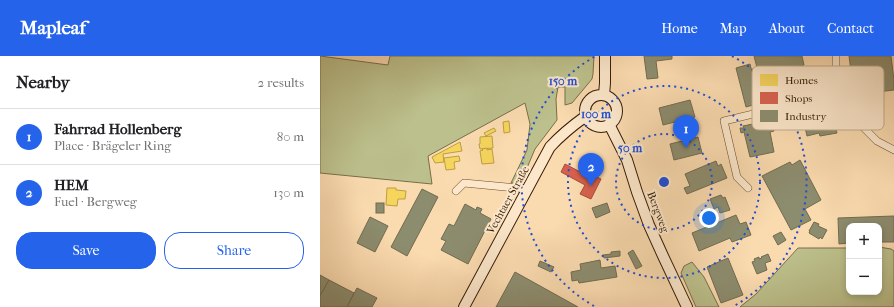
<!DOCTYPE html>
<meta charset="utf-8">
<style>
:root{--surface:#fff;--page:#f6f6f6;--text:#202124;--muted:#757577;--line:#e0e0e0;--accent:#2563eb}
body{margin:0;font-family:"IM FELL French Canon",serif;background:var(--page);color:var(--text)}
.controls{position:absolute;right:12px;bottom:12px;display:grid;overflow:hidden;border-radius:8px;box-shadow:0 2px 6px #0003}
.controls button{width:36px;height:36px;display:grid;place-items:center;padding:0;border:0;border-bottom:1px solid var(--line);background:var(--surface);color:var(--text);font:20px sans-serif}
.you{position:absolute;left:389px;top:162px;width:14px;height:14px;margin:-10px;border:3px solid #fff;border-radius:50%;background:#1a73e8;box-shadow:0 0 0 6px #1a73e833}
.badge{display:grid;place-items:center;width:26px;height:26px;border-radius:50%;background:var(--accent);color:#fff;font-size:13px;font-weight:700}
.pin{position:absolute;translate:-50% -33px;filter:drop-shadow(0 1px 2px #0008)}
.pin::after{content:'';position:absolute;top:21px;width:14px;height:12px;background:inherit;clip-path:polygon(0 0,100% 0,50% 100%)}
.list{margin:0;padding:0;list-style:none}
h2{display:flex;justify-content:space-between;align-items:center;height:52px;margin:0;padding:0 16px;font-size:17px}
h2 small{font-size:13px;font-weight:400;color:var(--muted)}
.list li{display:grid;grid-template-columns:26px 1fr auto;gap:12px;align-items:center;box-sizing:border-box;height:56px;padding:0 16px;border-top:1px solid var(--line)}
.list b{display:block;font-size:15px;white-space:nowrap}
.list p{margin:0;font-size:13px;white-space:nowrap;color:var(--muted)}
.list em{font-size:13px;font-style:normal;color:var(--muted)}
.actions{display:flex;gap:8px;padding:12px 16px}
.actions a{flex:1;padding:9px 0;border:1px solid var(--accent);border-radius:16px;text-align:center;font-size:14px;color:var(--accent)}
.actions .main{background:var(--accent);color:#fff}
.map{position:relative;flex:none;width:574px;height:251px;overflow:hidden}
header{display:flex;align-items:center;gap:24px;box-sizing:border-box;height:56px;padding:0 20px;background:var(--accent);color:#fff}
header strong{font-size:19px}
nav{display:flex;gap:22px;margin-inline-start:auto;font-size:14px}
main{display:flex}
aside{flex:1;background:var(--surface)}
.map>svg:first-child{display:block}
</style>
<header>
<strong>Mapleaf</strong>
<nav><a>Home</a><a>Map</a><a>About</a><a>Contact</a></nav>
</header>
<main>
<aside>
<h2>Nearby<small>2 results</small></h2>
<ul class="list">
<li><span class="badge">1</span><div><b>Fahrrad Hollenberg</b><p>Place · Brägeler Ring</p></div><em>80 m</em></li>
<li><span class="badge">2</span><div><b>HEM</b><p>Fuel · Bergweg</p></div><em>130 m</em></li>
</ul>
<div class="actions"><a class="main">Save</a><a>Share</a></div>
</aside>
<div class="map">
<svg width="574" height="251" viewBox="0 0 574 251">
<rect width="100%" height="100%" fill="#fadaaf"/>
<filter id="stains"><feTurbulence type="fractalNoise" baseFrequency=".005" numOctaves="4"/><feColorMatrix values="0 0 0 0 .2 0 0 0 0 .09 0 0 0 0 .02 0 0 0 .5 -.17"/></filter>
<radialGradient id="worn" r=".72"><stop offset=".6" stop-color="#630" stop-opacity="0"/><stop offset="1" stop-color="#630" stop-opacity=".3"/></radialGradient>
<g fill="#bcc08c" stroke="#796e4a">
<path d="M0 0 68 9 70 0H274L273 18 272 23 252 47 245 49V31H238L236 43 237 64 215 93 201 126 191 127 207 94 210 68 205 47 108 100 112 128 0 117Z"/>
<path d="M559 191 571 193 574 195V251H420L436 238 478 192H529V236H559Z"/>
<path d="M372 206 384 221 399 251H376L361 217 364 210Z"/>
</g>
<g fill="#f6d55c" stroke="#bc9e43">
<path d="M189 65 190 76 184 77 183 66Z"/>
<path d="M174 72 176 75 166 80 164 77Z"/>
<path d="M172 80 173 92 160 93 159 88H160V81Z"/>
<path d="M140 86 142 95 123 98 124 106 115 107 112 101Z"/>
<path d="M167 92V94L172 93 174 107 162 108 160 95 163 94 162 93Z"/>
<path d="M139 100 140 105 134 106 135 113 126 114 124 102Z"/>
<path d="M67 132H76V134L86 135 85 143H78L77 150 66 149Z"/>
</g>
<path fill="#d6604d" stroke="#a64c38" d="M245 108 270 121 271 118 281 123 271 143 260 138 265 129 241 116Z"/>
<g fill="#8c8c6e" stroke="#726b4f">
<path d="M324 0H352V3L336 5 338 22 327 23Z"/>
<path d="M434 0H482L484 9 463 15 469 41 446 47Z"/>
<path d="M529 0H571L574 24V34L548 37 551 54 540 56 535 14 531 15Z"/>
<path d="M430 8 440 47 426 51 416 12Z"/>
<path d="M370 44 375 61 343 69 339 52Z"/>
<path d="M511 51 517 77 500 80 499 77 487 80 482 58Z"/>
<path d="M452 64 454 75 450 76 454 96 430 101 424 76 421 77 420 72H424L423 70Z"/>
<path d="M378 81 382 97 354 104 350 88Z"/>
<path d="M480 104 501 144 485 153 491 164 471 174 442 120 470 106 472 109Z"/>
<path d="M396 105 398 110 401 108 407 122 367 138 364 132 370 130 365 118Z"/>
<path d="M102 133 118 141 87 200 71 191Z"/>
<path d="M401 139 403 142 405 141 410 154 400 157 398 151 394 153 390 143Z"/>
<rect x="56" y="147" width="8" height="10"/>
<path d="M287 147 290 156 276 162 272 152Z"/>
<path d="M145 148 156 154 157 151 162 153 160 157 171 163 148 208 121 194 126 185 121 183 129 168 134 170Z"/>
<path d="M416 159 420 168 426 166 431 179 412 186 410 182 379 195 372 177Z"/>
<path d="M574 160V186H559V170H529V187L519 188 518 162Z"/>
<path d="M50 161 68 170 55 196 37 187Z"/>
<path d="M494 166 499 168 498 170 507 174 502 183 500 181 499 183 489 177 490 175H489Z"/>
<path d="M461 176 466 184 458 189 453 180Z"/>
<path d="M313 194 322 210 316 213 308 197Z"/>
<path d="M300 195V200L284 202 283 199 291 198V196Z"/>
<path d="M448 198 451 205 445 207 447 214 437 218 432 206 435 205 434 203 439 201V203L442 202 441 201Z"/>
<path d="M408 202 423 239 401 247 387 211Z"/>
<path d="M280 204 281 212 295 210 297 221 259 227 258 224 252 225 251 216 261 214 260 208Z"/>
<path d="M220 205 234 211 231 216 218 210Z"/>
<path d="M195 216 258 251H176Z"/>
<path d="M0 219 9 224 0 240Z"/>
<path d="M9 224 34 237 27 251H0V240Z"/>
<path d="M37 232 57 242 52 251H27Z"/>
</g>
<g fill="none" stroke-linecap="round" stroke-linejoin="round">
<defs>
<g id="minor">
<path d="M520 37 538 66 557 85 574 94"/>
<path d="M428 132 417 121 404 65 520 37 516 14V0"/>
<path d="M136 135 144 127 207 133"/>
</g>
<g id="secondary">
<path d="M284 39 285 27V0"/>
<circle cx="281" cy="55" r="16"/>
<path d="M289 68 307 104 317 136 329 169 343 200 367 251"/>
<path d="M144 251 230 91C241 79 252 70 266 60"/>
</g>
</defs>
<use href="#minor" stroke="#674c32" stroke-width="8"/>
<use href="#secondary" stroke="#361d08" stroke-width="12"/>
<use href="#minor" stroke="#fce7cb" stroke-width="7"/>
<use href="#secondary" stroke="#fce7cb" stroke-width="10"/>
</g>
<g fill="none" stroke="#1d4ed8" stroke-width="2" stroke-dasharray="2 4">
<circle cx="344" cy="126" r="48"/>
<circle cx="344" cy="126" r="96"/>
<path d="M274 250A143 143 0 0 1 276 0M412 0A143 143 0 0 1 414 250"/>
</g>
<g text-anchor="middle" dominant-baseline="central" stroke-width="4" stroke-linejoin="round" paint-order="stroke">
<g font-size="11" fill="#361d08" stroke="#fce7cb">
<text transform="translate(188 144) rotate(-61)">Vechtaer Straße</text>
<text transform="translate(338 156) rotate(69)">Bergweg</text>
</g>
</g>
<rect x="432" y="10" width="132" height="64" rx="6" fill="#fce7cb" stroke="#c1aa90" stroke-width="1"/>
<rect x="440" y="18" width="18" height="12" fill="#f6d55c"/>
<rect x="440" y="36" width="18" height="12" fill="#d6604d"/>
<rect x="440" y="54" width="18" height="12" fill="#8c8c6e"/>
<g font-size="11" fill="#361d08">
<text x="465" y="28">Homes</text>
<text x="465" y="46">Shops</text>
<text x="465" y="64">Industry</text>
</g>
<circle cx="344" cy="126" r="6" fill="#1d4ed8" stroke="#fce7cb" stroke-width="2"/>
<g font-size="12" text-anchor="middle" font-weight="bold" fill="#1d4ed8" stroke="#fce7cb" stroke-width="4" stroke-linejoin="round" paint-order="stroke">
<text x="243" y="29">150 m</text>
<text x="276" y="62">100 m</text>
<text x="310" y="96">50 m</text>
</g>
<rect width="100%" height="100%" filter="url(#stains)"/>
<rect width="100%" height="100%" fill="url(#worn)"/>
</svg>
<div class="controls">
<button>+</button>
<button>−</button>
</div>
<div class="you"></div>
<div class="pin badge" style="left:366px;top:92px">1</div>
<div class="pin badge" style="left:271px;top:130px">2</div>
</div>
</main>
